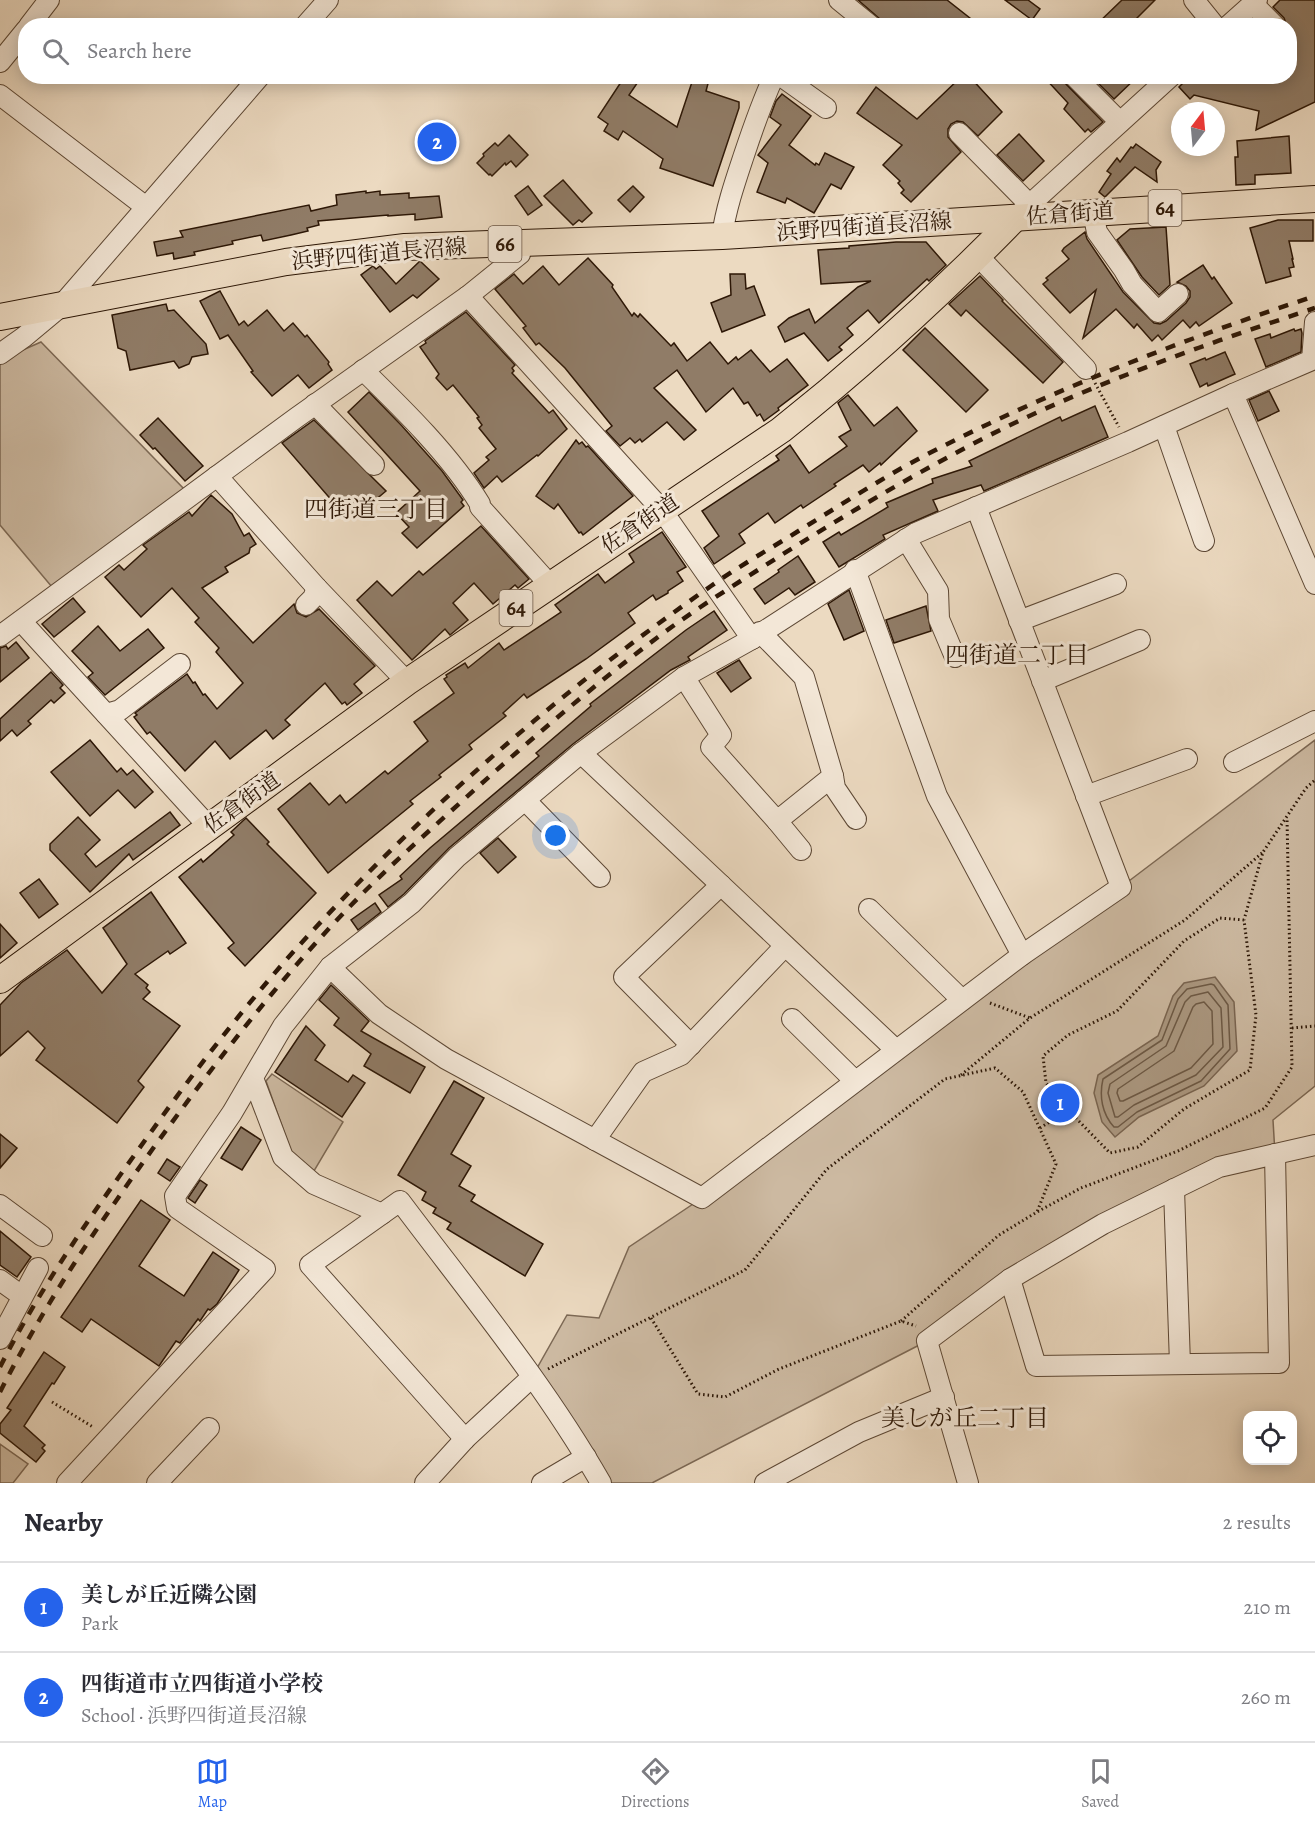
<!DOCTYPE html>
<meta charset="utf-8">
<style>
:root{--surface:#fff;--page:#f7f7f7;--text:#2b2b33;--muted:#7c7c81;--line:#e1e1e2;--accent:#2563eb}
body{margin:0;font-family:Alegreya,"Noto Serif JP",serif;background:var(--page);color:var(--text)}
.controls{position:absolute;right:18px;bottom:18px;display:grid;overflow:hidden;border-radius:12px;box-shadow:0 3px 15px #0003}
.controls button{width:54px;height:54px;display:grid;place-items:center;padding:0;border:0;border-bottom:2px solid var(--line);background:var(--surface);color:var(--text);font:30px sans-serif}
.compass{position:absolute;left:1171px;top:102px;width:54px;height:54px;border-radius:50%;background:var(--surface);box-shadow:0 3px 15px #0003;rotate:16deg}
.you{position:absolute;left:556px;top:836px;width:21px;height:21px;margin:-15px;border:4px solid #fff;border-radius:50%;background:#1a73e8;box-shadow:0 0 0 9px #1a73e833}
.badge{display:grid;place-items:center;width:39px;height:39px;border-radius:50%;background:var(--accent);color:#fff;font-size:20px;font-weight:700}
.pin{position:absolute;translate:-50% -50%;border:3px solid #fff;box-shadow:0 2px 6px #0006}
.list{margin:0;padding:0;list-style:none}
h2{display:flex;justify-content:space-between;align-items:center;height:78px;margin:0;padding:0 24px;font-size:26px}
h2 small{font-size:20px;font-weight:400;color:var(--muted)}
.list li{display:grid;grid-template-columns:39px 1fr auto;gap:18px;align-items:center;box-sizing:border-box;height:90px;padding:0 24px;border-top:2px solid var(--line)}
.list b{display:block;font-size:22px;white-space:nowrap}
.list p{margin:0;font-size:20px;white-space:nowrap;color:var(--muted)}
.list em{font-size:20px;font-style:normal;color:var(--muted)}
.icon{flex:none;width:33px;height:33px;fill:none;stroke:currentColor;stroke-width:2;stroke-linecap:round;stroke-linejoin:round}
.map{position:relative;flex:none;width:1315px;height:1483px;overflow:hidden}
.search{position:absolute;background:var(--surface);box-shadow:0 3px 15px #0003;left:18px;right:18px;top:18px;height:66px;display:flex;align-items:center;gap:15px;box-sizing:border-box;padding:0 21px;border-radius:24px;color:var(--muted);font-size:22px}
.sheet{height:258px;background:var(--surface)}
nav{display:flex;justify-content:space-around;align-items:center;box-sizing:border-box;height:84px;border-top:2px solid var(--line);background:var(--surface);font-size:16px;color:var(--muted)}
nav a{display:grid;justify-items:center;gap:3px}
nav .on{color:var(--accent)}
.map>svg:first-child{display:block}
</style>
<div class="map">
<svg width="1315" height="1483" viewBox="0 0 1315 1483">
<rect width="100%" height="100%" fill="#ecdac1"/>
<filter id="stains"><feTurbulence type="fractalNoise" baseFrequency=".00333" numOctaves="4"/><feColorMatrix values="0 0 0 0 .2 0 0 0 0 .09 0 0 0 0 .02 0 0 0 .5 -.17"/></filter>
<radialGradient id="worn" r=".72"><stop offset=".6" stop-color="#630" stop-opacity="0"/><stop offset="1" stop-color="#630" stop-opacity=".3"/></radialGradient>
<g fill="#ccb9a1" stroke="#7c6854" stroke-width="1.5">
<path d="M41 342 184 489 52 587 0 525V360Z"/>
<path d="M1315 740V1086L1273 1120 1275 1154 1103 1224 927 1341 652 1483H601L532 1377 567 1315 599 1318 629 1247 702 1198 1121 887Z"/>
<path d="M272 1074 343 1122 314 1171 293 1157 266 1081Z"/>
<path d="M0 1444 28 1464 13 1483H0Z"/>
</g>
<path fill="#ab9881" stroke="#796450" stroke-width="1.5" d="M1215 977 1234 1002 1237 1051 1204 1086 1139 1117 1115 1137 1102 1122 1094 1093 1098 1075 1158 1036 1173 996 1184 983Z"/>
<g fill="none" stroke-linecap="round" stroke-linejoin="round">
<g stroke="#6c5844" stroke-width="1.5">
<path d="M1211 984 1214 985 1228 1005 1230 1049 1201 1081 1137 1112 1118 1127H1114C1102 1114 1099 1096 1103 1079L1162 1040 1178 999 1187 989Z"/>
<path d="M1208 992 1221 1008 1223 1047 1196 1075 1134 1105 1118 1117H1115L1108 1093 1110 1084 1166 1046 1185 1002 1191 996Z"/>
<path d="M1204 1002 1212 1011 1213 1044 1191 1068 1123 1101H1120L1117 1093 1118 1089 1174 1051 1193 1007 1196 1004Z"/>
</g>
</g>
<g fill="#907c67" stroke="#2d1706" stroke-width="1.5">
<path d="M858 0H947L980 26H888Z"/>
<path d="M1005 0H1028L1040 9 1032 20Z"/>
<path d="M1122 0H1155L1129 26H1095Z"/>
<path d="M1280 0H1315V102L1256 130 1259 111 1194 95 1190 99 1179 87 1190 76H1290V26H1287L1284 18 1273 7Z"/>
<path d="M625 76H642L629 95 677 127 694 76H710L706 91 739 102V108L713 186 660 168 663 159 623 131 618 140 604 131 608 124 598 117Z"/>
<path d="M962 76H969L1002 112 978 136 963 122 957 121 951 124 948 129V137L961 152 911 202 901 193 904 190 898 183 900 181 883 165 902 145 857 113 876 87 917 119Z"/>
<path d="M1043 76H1062L1066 84 1103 122 1091 132 1088 129 1085 132 1064 109 1068 103Z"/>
<path d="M1091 76H1138L1114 99Z"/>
<path d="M782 94 811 116 789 145 815 165 816 163 819 165 825 153 854 167 841 189 831 184 814 213 787 198 785 203 757 192 768 163 758 155 781 125 770 117 776 101Z"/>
<path d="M1019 134 1044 161 1023 181 997 155Z"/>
<path d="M509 135 528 155 516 167 511 161 506 165 505 163 492 176 490 174 489 175 477 163 484 156 483 154 495 143 498 146Z"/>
<path d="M1289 136 1291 173 1255 175V184L1236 185 1235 157H1238L1237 141Z"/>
<path d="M1136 144 1161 162 1156 170 1157 182 1135 167 1105 197 1099 192 1111 174 1107 171 1117 158 1120 162 1131 147 1133 148Z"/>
<path d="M563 180 592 213 582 222 579 220 573 225 544 196Z"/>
<path d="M528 186 542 205 528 215 515 196Z"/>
<path d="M633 186 644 197 630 212 618 200Z"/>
<path d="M366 191V193L380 191V195L409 193V198L439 196 442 217 415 220V214L388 216V215L318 221 319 225 307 228 308 231 291 235 263 241 261 235 232 241 233 244 194 252 195 255 174 259 173 253 157 256 154 242 183 237 180 231 309 205 311 211 337 205 336 195Z"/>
<path d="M1278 220H1313V241H1289L1293 259H1292L1294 267 1289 268 1291 276 1266 283 1250 228Z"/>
<path d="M1166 227 1170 285 1159 295 1142 277 1117 240 1130 229Z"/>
<path d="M1085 232 1087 239 1123 292 1154 323 1160 324 1166 321 1186 303 1190 297V291L1186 286 1177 282 1203 265 1212 279 1214 277 1232 303 1199 326 1196 322 1190 328 1183 320 1162 340 1158 335 1152 341 1137 324 1134 328 1116 309 1083 338 1096 290 1070 313 1043 284 1048 280 1046 278 1069 259 1062 251 1064 248Z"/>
<path d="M896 242H926L946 265 929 281 927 279 879 323 868 310 847 328 853 335 839 347 842 350 828 361 804 333 785 342 778 327 789 318 809 309 815 323 858 287 871 281 821 284 818 250 849 248V246Z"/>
<path d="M588 258 613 285 612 287 632 316 634 313 638 317 640 314 671 346 674 343 687 361 710 342 728 364 736 357 738 360 751 350 770 372 787 359 808 385 778 408 779 410 764 421 760 414 757 416 748 402 744 404 733 388 706 412 677 370 654 388 696 430 684 440 667 422 642 442 640 439 635 443 630 438 620 446 606 431 612 426 565 368 539 343 536 345 523 328 526 326 495 289 514 274 523 284 543 266 559 285Z"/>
<path d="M420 261 439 279 417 298 413 295 390 312 361 275 373 266 376 269 380 266 396 284Z"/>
<path d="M730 274H745L746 289 754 286 765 315 722 332 711 303 731 295Z"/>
<path d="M980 276 1003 300 1002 301 1063 362 1043 383 966 310 961 316 949 304Z"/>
<path d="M220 291 239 325 244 321 248 326 267 310 284 331 293 323 305 337 307 335 329 362 328 364 332 370 309 388 298 375 272 396 251 372 253 371 228 335 220 339 200 301Z"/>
<path d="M166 304 168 311 174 310 206 344 208 354 192 357 189 364 179 368 174 361 130 370 126 351 118 348 112 315Z"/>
<path d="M466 312 515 365 512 368 514 371 512 373 549 413 553 410 567 429 538 456 537 455 502 482 497 476 484 488 474 473 489 460 486 457 496 449 479 428 482 425 477 418 479 417 453 385 447 390 436 378 439 374 420 347 426 343 425 341Z"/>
<path d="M925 328 988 390 966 412 903 350Z"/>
<path d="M1294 329 1295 331 1301 329 1302 333 1301 352 1266 367 1255 339 1270 334 1271 338Z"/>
<path d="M1225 352 1235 374 1208 386 1207 383 1200 387 1190 364 1205 358 1206 360Z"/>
<path d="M1269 391 1279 411 1258 421 1249 400Z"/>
<path d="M369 392 402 426 442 471 463 500 461 502 464 506 417 548 402 533 409 527 396 513 420 491 348 412Z"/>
<path d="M848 395 874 426 897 407 917 431 881 465 880 463 869 472 863 465 834 484 836 486 803 508 801 505 775 523 768 513 739 534 745 543 714 564 704 548 719 536 702 511 779 460 776 456 790 445 809 473 847 446 839 437 851 430 838 403Z"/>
<path d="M1095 406 1108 437 984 491 981 485 933 500 938 511 883 535 885 539 839 567 823 542 839 532 841 535 888 507 886 503 933 483 932 479 972 466 969 461 1060 417 1062 421Z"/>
<path d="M158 418 203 466 185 481 155 448 153 449 140 435Z"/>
<path d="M314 420 386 491 374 501 371 498 347 518 282 443Z"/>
<path d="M576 440 579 444 582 442 586 447 588 446 633 496 583 535 581 532 579 533 558 504 554 509 536 496Z"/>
<path d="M211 495 232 514 244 536 249 533 256 544 250 548 249 553 225 567 228 572 202 588 253 643 294 604 297 613 306 617 319 609 375 666 354 684 362 693 347 705 345 702 342 704 325 683 285 720 290 725 273 739 266 730 230 759 215 741 185 771 150 732 147 734 134 717 137 715 135 713 187 674 193 683 195 682 203 695 205 694 217 709 243 683 216 652 219 648 195 622 199 618 172 588 141 617 105 577 119 565 124 570 147 549 143 545 189 512 192 516Z"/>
<path d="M481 526 529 579 518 588 515 585 493 604 474 583 453 603 468 620 450 635 445 629 412 660 357 600 377 581 392 596 419 571 423 575Z"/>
<path d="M662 532 686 567 677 572 683 581 668 591V593L656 600 653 595 628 613 635 623 586 659 527 698 524 694 503 713 506 716 469 745 472 749 439 775 441 777 410 801 413 804 328 873 278 809 310 783 329 805 340 795 346 803 385 771 388 774 428 741 414 722 454 693 444 679 447 677 446 675 465 663 468 668 499 643 504 650 561 612 555 605 598 574 605 583 634 562 629 554Z"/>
<path d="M798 556 815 582 795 595 789 588 765 604 754 589 779 572 778 570Z"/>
<path d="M849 590 864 631 844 640 828 604Z"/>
<path d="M73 598 85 612 54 637 42 624Z"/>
<path d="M926 606 931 631 894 643 886 620Z"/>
<path d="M714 611 727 630 688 657 690 660 671 670 573 744 449 848 404 894 388 907 379 895 402 879 400 876 430 848 539 756 536 753 591 706 590 704 686 630Z"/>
<path d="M98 626 120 651 148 629 164 648 105 695 88 677 93 673 72 651Z"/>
<path d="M16 642 29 658 0 682V648L6 646 8 649Z"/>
<path d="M739 660 751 678 731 692 717 673Z"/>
<path d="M51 672 63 685 60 688 65 693 54 703 51 700 28 721 31 724 17 736 12 730 0 741V719Z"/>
<path d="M90 740 117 772 121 768 127 775 133 770 153 792 135 808 118 790 90 816 51 772Z"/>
<path d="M170 812 180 825 133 860 129 854 90 892 50 850V844L78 817 100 840 85 854 96 867Z"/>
<path d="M246 818 269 842 267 844 316 893 245 966 228 948 234 943 179 877 201 859 203 862 234 835 231 832Z"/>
<path d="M498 838 516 857 498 873 480 853Z"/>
<path d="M39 879 58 904 39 918 20 893Z"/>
<path d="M151 892 186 943 170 954 168 951 135 974 148 985 146 988 150 992 143 999 180 1026 138 1081 144 1087 117 1123 36 1060 45 1048 28 1031 0 1056V1005L21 983 67 950 102 993 127 964 103 928Z"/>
<path d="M375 903 381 912 358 930 351 920Z"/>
<path d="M0 924 17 943 0 958Z"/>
<path d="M331 985 369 1021 361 1031 425 1067 410 1093 364 1066 371 1054 334 1025 339 1018 319 1000Z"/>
<path d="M306 1026 325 1045 315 1060 348 1082 353 1075 365 1083 342 1117 275 1072Z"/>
<path d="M454 1081 484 1098 451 1154 471 1166 459 1186 475 1195 471 1201 543 1244 525 1276 447 1229 451 1223 433 1213 436 1208 422 1200 426 1192 398 1175Z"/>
<path d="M241 1127 261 1140 242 1170 221 1158Z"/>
<path d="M0 1134 17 1148 0 1168Z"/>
<path d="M167 1159 180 1167 170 1181 158 1173Z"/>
<path d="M200 1180 207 1185 195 1203 188 1198Z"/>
<path d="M141 1200 170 1220 139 1266 184 1296 213 1252 239 1270 217 1304 210 1310 208 1309 200 1321 198 1319 180 1343 176 1341 159 1366 91 1319 82 1332 61 1317Z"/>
<path d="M0 1231 31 1257 17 1277 0 1265Z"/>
<path d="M44 1352 65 1367 54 1384 52 1383 24 1426 45 1445 42 1448 45 1451 36 1462 0 1433V1424L11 1410 7 1408Z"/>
</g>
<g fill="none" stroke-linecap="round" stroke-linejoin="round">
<defs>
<g id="minor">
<path d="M839 0 871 26"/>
<path d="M1194 0 1215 26"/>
<path d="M1253 4 1275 26"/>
<path d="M29 26 49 0"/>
<path d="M305 26 328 0"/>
<path d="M1228 26 1257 0"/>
<path d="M0 62 26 30"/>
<path d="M781 76 826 108"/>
<path d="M1074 76 1120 122"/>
<path d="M0 95 146 207"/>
<path d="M959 133 1025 200 1032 203"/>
<path d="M1093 213 1097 232 1124 270 1132 284 1158 312 1178 294"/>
<path d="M1015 218 1171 76"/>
<path d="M722 236C726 208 735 182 744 155 753 128 762 102 774 76"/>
<path d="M978 256 1086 369"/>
<path d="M468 296 661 509 752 639"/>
<path d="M0 354 24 337 60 307 260 76"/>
<path d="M363 370C404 410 451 456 480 504V507L550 585"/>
<path d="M1233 394 1312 360 1315 322"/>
<path d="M315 404 374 465"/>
<path d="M1164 426 1204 541"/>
<path d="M217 476 317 588 407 682"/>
<path d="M906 539 938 591 939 619 955 657"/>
<path d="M855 570 937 796 1022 955"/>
<path d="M306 605 313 598 317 588"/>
<path d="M21 621 209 827"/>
<path d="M1019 621 1116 584"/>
<path d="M0 636 296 418 468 296 520 254V243"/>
<path d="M684 677 721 735 711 747 777 821 833 776 804 677 760 632"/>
<path d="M1042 681 1140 640"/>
<path d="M106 714 120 710 180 664"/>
<path d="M581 753 896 1050"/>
<path d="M1234 762 1315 721"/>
<path d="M833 776 835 788 856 819"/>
<path d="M1086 796 1187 759"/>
<path d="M525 800 600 877"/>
<path d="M777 821 801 850"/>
<path d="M869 909 962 1000"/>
<path d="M330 967 379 1014 446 1059 702 1198 1022 955 1121 887 976 507"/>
<path d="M792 1019 855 1081"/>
<path d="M691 1045 624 977 721 885"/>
<path d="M253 1078 283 1157 314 1184 382 1214"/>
<path d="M595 1140 643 1072 681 1055 785 946"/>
<path d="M1174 1189 1180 1364"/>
<path d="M0 1205 42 1236"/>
<path d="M1010 1279 1036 1366 1279 1363 1275 1154"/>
<path d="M0 1280 15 1291"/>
<path d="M0 1339 38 1268"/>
<path d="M465 1439 310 1265 400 1201C469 1293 544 1383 601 1483"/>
<path d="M67 1483 265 1269 177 1208 175 1196 232 1113 283 1026 330 967 412 903 457 857 581 753 684 677 752 639 916 533 1128 442 1233 394 1315 584"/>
<path d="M157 1483 209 1428"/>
<path d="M425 1483 465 1439 532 1377"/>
<path d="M542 1483 586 1457"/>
<path d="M765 1483 859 1432 944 1397"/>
<path d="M968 1483 927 1341 1010 1279 1103 1224 1219 1167 1315 1145"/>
</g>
<g id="major">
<path d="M0 317 286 262 405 247 722 236 1315 199"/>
<path d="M0 980 407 682 781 430C863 365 942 293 1015 218"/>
</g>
</defs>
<use href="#minor" stroke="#5d4835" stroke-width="22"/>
<use href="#major" stroke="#2d1706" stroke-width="28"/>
<g stroke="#2d1706" stroke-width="3" stroke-dasharray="1.5 3" stroke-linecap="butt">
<path d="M1095 383 1119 427"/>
<path d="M1244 920 1220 918 1184 941 1117 1011 1068 1035 1043 1056 1046 1083 1068 1110 1110 1153 1138 1147 1184 1109 1250 1070 1256 1015 1244 920 1263 852 1306 788 1315 780"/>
<path d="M990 1003 1030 1018"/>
<path d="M1292 1028 1315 1026"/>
<path d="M961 1075 1030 1018 1185 920 1262 853"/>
<path d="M1040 1128 1068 1110"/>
<path d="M651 1318 698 1394 725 1397 779 1369 901 1321 916 1326"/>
<path d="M901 1321 999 1235 1037 1212 1081 1188 1178 1151 1265 1108 1292 1067 1287 818"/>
<path d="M548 1369 745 1270 827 1169 945 1079 995 1068 1023 1092 1056 1164 1037 1212"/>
<path d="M52 1402 93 1427"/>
</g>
<use href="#minor" stroke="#f3e7d7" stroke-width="20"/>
<use href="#major" stroke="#ecdac1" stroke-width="26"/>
<g stroke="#2d1706" stroke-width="4.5" stroke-dasharray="10 10" stroke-linecap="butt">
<path d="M0 1367C42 1284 97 1207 151 1132 193 1073 238 1015 286 960 412 819 556 694 711 586 739 566 770 549 800 530 839 506 879 480 920 458 1046 392 1179 341 1315 296"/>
<path d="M0 1392C44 1305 98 1225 154 1147 217 1060 285 972 360 896 389 867 420 839 450 812 517 751 586 691 658 637 698 607 741 581 783 554 850 512 918 472 988 436 1093 383 1204 345 1315 308"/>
</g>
</g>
<g text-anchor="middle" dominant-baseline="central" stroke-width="6" stroke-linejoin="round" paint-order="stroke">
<g fill="#f3e7d7" stroke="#685545" stroke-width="1.5">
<rect x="1148.5" y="190" width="33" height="36" rx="4.5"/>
<rect x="488.5" y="226" width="33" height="36" rx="4.5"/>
<rect x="499.5" y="590" width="33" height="36" rx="4.5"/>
</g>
<g font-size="21" font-weight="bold" fill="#2d1706">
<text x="1165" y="208">64</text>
<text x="505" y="244">66</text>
<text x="516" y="608">64</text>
</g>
<g font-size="22" fill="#2d1706" stroke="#f3e7d7">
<text transform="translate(1070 214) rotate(-4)">佐倉街道</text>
<text transform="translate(864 227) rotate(-4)">浜野四街道長沼線</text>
<text transform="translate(379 254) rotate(-5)">浜野四街道長沼線</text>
<text transform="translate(640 524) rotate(-34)">佐倉街道</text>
<text transform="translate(242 803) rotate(-36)">佐倉街道</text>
</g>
<g font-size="24" fill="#2d1706" stroke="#f3e7d7">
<text x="376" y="509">四街道三丁目</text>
<text x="1017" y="655">四街道二丁目</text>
<text x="965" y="1418">美しが丘二丁目</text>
</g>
</g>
<rect width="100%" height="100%" filter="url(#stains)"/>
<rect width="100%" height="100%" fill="url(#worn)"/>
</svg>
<div class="controls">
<button><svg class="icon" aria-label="locate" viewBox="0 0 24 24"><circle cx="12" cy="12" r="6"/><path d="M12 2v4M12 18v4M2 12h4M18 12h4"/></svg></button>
</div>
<svg class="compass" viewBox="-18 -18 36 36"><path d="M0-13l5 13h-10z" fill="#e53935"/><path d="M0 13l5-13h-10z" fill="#7c7c81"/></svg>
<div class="you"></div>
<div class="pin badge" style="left:1060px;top:1103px">1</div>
<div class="pin badge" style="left:437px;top:142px">2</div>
<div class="search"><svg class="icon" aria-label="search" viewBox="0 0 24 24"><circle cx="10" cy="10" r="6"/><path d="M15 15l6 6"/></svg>Search here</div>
</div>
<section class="sheet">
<h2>Nearby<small>2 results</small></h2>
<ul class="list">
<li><span class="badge">1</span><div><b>美しが丘近隣公園</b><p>Park</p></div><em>210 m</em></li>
<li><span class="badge">2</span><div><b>四街道市立四街道小学校</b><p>School · 浜野四街道長沼線</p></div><em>260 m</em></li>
</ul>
</section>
<nav>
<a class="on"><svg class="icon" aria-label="map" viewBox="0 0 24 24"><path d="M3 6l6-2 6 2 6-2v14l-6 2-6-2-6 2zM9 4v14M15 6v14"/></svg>Map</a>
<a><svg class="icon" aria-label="directions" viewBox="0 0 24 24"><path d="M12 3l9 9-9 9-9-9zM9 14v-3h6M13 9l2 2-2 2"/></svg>Directions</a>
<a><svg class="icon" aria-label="saved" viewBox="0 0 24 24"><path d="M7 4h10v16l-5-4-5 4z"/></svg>Saved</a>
</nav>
